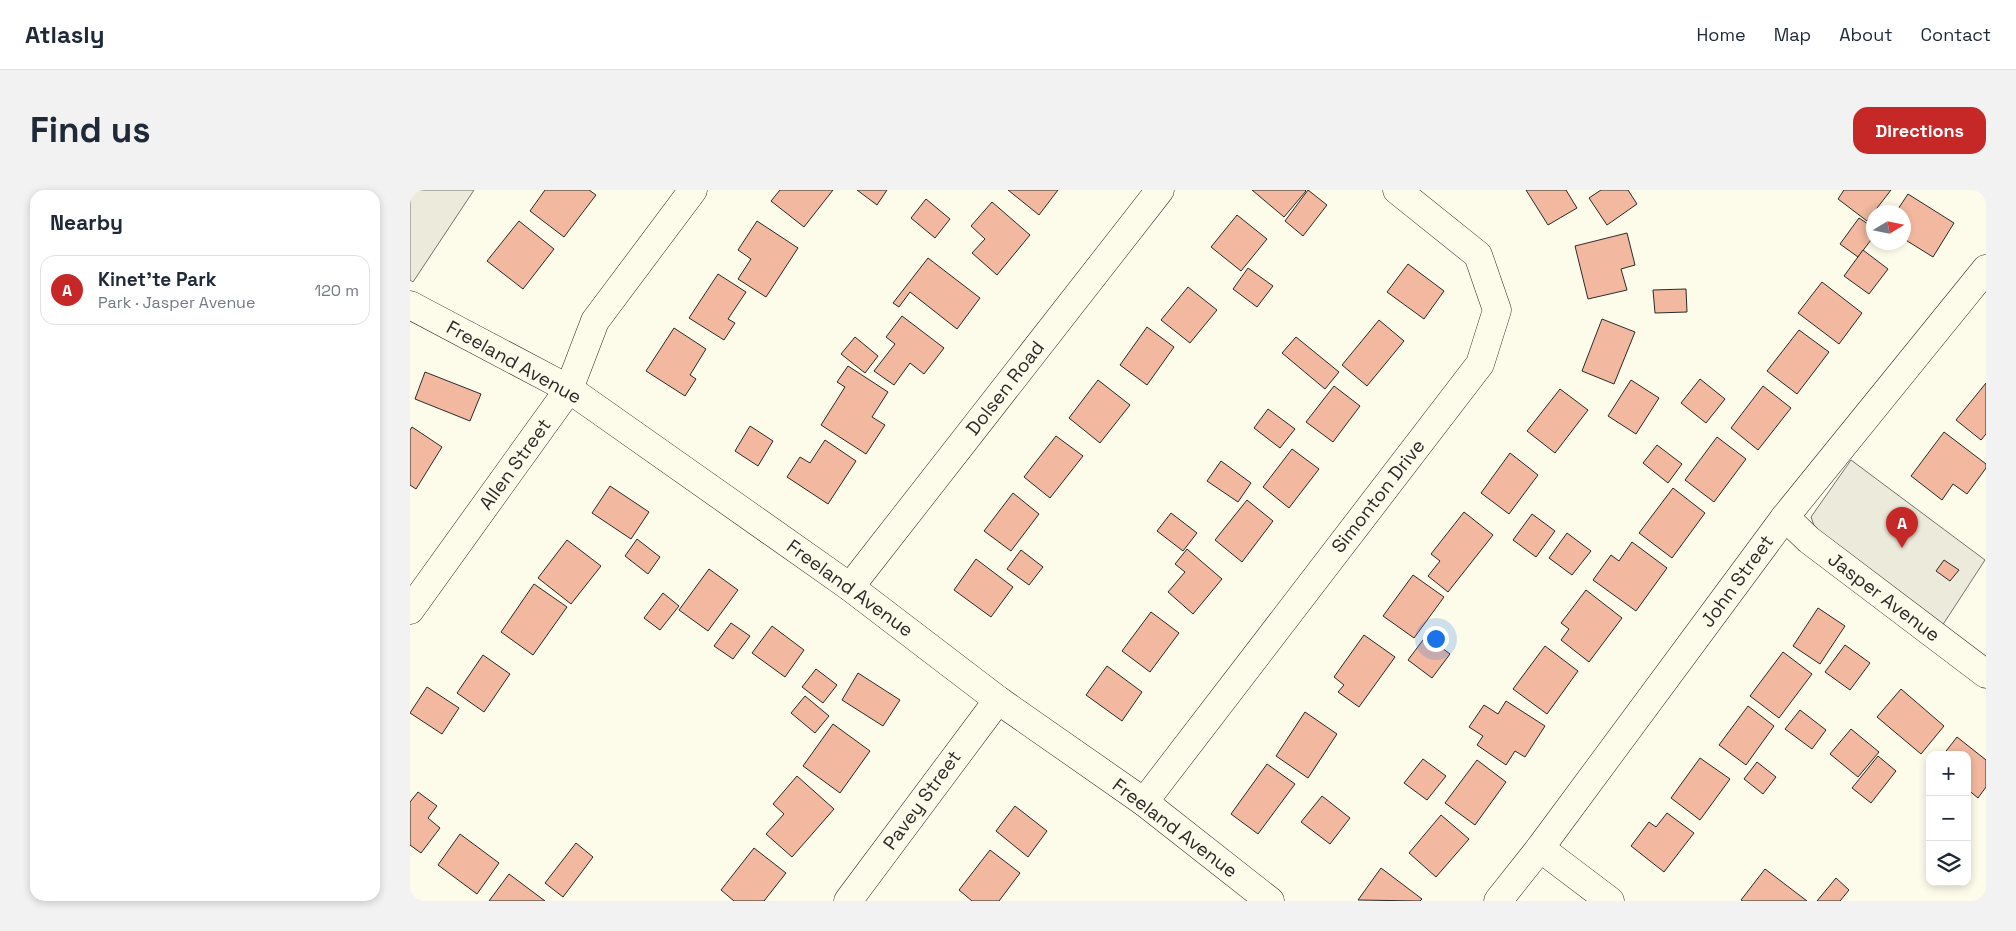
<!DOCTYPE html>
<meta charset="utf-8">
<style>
:root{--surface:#fff;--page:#f2f2f3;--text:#1f2937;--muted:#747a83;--line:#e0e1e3;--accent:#c62828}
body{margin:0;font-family:"Space Grotesk",sans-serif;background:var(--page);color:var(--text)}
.controls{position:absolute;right:15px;bottom:15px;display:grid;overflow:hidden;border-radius:10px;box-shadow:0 2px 8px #0003}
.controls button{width:45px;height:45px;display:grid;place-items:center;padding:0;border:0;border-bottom:1px solid var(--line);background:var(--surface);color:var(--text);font:25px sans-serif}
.compass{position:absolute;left:1456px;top:15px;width:45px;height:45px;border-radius:50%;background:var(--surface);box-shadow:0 2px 8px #0003;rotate:80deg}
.you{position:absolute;left:1025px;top:448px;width:18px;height:18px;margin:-12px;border:4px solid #fff;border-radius:50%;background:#1a73e8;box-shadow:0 0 0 8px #1a73e833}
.badge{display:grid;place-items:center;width:32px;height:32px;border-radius:50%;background:var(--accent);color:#fff;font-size:16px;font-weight:700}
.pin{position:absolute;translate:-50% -41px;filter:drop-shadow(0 1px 2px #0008)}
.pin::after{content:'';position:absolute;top:26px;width:18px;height:15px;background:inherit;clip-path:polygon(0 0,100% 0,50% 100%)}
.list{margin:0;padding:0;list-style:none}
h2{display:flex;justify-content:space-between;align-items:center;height:65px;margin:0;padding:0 20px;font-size:21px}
h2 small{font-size:16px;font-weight:400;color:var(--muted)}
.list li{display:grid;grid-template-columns:32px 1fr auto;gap:15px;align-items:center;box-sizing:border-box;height:70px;margin:0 10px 10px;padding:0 10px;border:1px solid var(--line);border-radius:15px}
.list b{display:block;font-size:19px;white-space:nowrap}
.list p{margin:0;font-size:16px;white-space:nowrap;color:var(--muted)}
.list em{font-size:16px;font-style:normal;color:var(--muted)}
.icon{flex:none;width:28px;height:28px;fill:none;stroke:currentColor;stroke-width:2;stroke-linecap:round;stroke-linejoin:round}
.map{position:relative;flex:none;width:1576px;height:711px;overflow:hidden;border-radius:15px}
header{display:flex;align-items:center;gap:30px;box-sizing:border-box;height:70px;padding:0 25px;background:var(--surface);border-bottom:1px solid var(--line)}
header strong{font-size:24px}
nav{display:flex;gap:28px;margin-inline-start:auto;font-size:18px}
.intro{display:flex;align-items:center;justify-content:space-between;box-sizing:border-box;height:120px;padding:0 30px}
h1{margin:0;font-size:35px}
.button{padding:12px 22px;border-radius:15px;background:var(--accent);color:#fff;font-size:18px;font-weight:700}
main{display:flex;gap:30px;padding:0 30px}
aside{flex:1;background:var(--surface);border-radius:15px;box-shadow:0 2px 8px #0003}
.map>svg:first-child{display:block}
</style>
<header>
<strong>Atlasly</strong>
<nav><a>Home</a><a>Map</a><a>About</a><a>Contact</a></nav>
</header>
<div class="intro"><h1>Find us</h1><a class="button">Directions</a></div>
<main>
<aside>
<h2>Nearby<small></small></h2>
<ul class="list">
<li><span class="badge">A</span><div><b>Kinet'te Park</b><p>Park · Jasper Avenue</p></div><em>120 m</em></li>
</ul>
</aside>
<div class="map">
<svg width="1576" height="711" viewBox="0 0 1576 711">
<rect width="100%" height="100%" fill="#fdfbea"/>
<g fill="#ecebdb" stroke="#74746e">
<path d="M0 0H64L3 92 0 90Z"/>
<path d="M1441 270 1575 370 1532 436 1408 347 1401 327Z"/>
</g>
<g fill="#f2b8a0" stroke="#2b2b2b">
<path d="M135 0H179L186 5 154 47 120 21Z"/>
<path d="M370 0H423L394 37 361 11Z"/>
<path d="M447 0H477L467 15Z"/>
<path d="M598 0H648L629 25Z"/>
<path d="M842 0H895L896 1 874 27Z"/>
<path d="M898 0 917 15 893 46 875 31Z"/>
<path d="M1116 0H1156L1167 18 1138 35Z"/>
<path d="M1191 0H1218L1227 14 1197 35 1179 8Z"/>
<path d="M1434 0H1481L1457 31 1428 9Z"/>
<path d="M1498 4 1544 33 1523 67 1494 49V22H1486Z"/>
<path d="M516 9 540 29 525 48 501 28Z"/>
<path d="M582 12 620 45 587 85 562 63 575 49 561 36Z"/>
<path d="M827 25 857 49 831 81 801 57Z"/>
<path d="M1449 28 1464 38V46L1448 67 1430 54Z"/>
<path d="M109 31 144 59 113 99 77 71Z"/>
<path d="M347 31 388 58 356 107 328 89 341 69 328 60Z"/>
<path d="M1217 43 1225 75 1211 79 1217 100 1178 109 1165 56Z"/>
<path d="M1453 60 1478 79 1459 104 1434 86Z"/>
<path d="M518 68 570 108 547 139 500 102 489 117 483 113Z"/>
<path d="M998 74 1034 101 1014 129 977 102Z"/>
<path d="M838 78 863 96 847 117 823 99Z"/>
<path d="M308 84 336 102 318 129 325 133 314 150 279 128Z"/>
<path d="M1412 92 1452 123 1429 154 1388 123Z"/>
<path d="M778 97 807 120 780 153 751 130Z"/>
<path d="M1276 99 1277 122 1245 123 1243 100Z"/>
<path d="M492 126 534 158 514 184 500 173 484 195 464 181 485 154 476 147Z"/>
<path d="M1192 129 1225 142 1204 194 1172 181Z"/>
<path d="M969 130 994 151 957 196 932 175Z"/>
<path d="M737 137 764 157 737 195 710 175Z"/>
<path d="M264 138 296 159 280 185 286 189 275 206 236 181Z"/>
<path d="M1389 140 1419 162 1387 204 1357 181Z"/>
<path d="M445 147 468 166 455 183 431 164Z"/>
<path d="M886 147 929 182 915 199 872 163Z"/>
<path d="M438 176 478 202 462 227 475 235 456 264 411 235 435 197 427 192Z"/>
<path d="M15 182 71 204 60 231 5 209Z"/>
<path d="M1290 189 1315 209 1296 233 1271 213Z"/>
<path d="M688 190 720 215 690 253 659 228Z"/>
<path d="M1221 190 1249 208 1226 244 1198 226Z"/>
<path d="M1576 193V244L1571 250 1546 230Z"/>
<path d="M924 196 950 216 923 252 896 232Z"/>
<path d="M1353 196 1381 218 1348 260 1321 238Z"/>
<path d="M1150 199 1178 220 1145 263 1117 241Z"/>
<path d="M858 219 885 239 870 258 844 238Z"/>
<path d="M340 236 363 251 348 276 325 261Z"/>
<path d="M2 237 32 257 6 299 0 295V240Z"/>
<path d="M1534 242 1576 274V278L1557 304 1543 294 1532 310 1501 286Z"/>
<path d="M646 246 673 266 640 308 614 287Z"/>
<path d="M1307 247 1336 269 1304 312 1275 290Z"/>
<path d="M415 250 446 271 418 314 377 287 390 267 400 273Z"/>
<path d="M1247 255 1272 274 1258 293 1233 273Z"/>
<path d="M882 259 909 279 879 318 853 297Z"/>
<path d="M1100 263 1128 285 1099 324 1071 303Z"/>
<path d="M811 271 841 293 828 312 797 291Z"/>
<path d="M200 296 239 322 221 349 182 323Z"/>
<path d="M1263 298 1295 323 1262 368 1229 343Z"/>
<path d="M603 303 629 324 601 361 574 341Z"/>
<path d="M837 310 863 331 832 372 805 350Z"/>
<path d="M1054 322 1083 345 1038 402 1018 386 1030 371 1021 364Z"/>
<path d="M761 323 787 343 773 361 747 341Z"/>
<path d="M1122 324 1145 341 1126 367 1103 350Z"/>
<path d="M1157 343 1181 361 1162 385 1139 368Z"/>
<path d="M227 349 250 367 238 384 215 366Z"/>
<path d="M157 350 191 376 161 414 128 388Z"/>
<path d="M1222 352 1257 378 1226 421 1183 390 1201 365 1209 371Z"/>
<path d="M777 359 812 389 783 424 758 402 775 382 765 374Z"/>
<path d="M611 360 633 377 619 395 597 379Z"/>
<path d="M566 369 603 397 581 427 544 400Z"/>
<path d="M1534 370 1549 380 1540 391 1526 381Z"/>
<path d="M299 379 328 400 298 441 269 420Z"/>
<path d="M1003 385 1034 407 1004 448 973 426Z"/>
<path d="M124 394 157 417 123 465 91 442Z"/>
<path d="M1176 400 1212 428 1179 472 1151 450 1159 439 1151 433Z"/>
<path d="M253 403 269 416 250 440 234 428Z"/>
<path d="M1408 418 1435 436 1410 474 1383 456Z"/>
<path d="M741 422 769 443 740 482 712 461Z"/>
<path d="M321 433 340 446 323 469 304 456Z"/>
<path d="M362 436 394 460 375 487 342 463Z"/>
<path d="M954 445 985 467 949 517 928 502 934 495 924 487Z"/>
<path d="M1016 446 1040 464 1022 488 998 470Z"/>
<path d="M1435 455 1460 473 1440 500 1415 482Z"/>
<path d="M1135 456 1168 481 1137 524 1103 499Z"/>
<path d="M1373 462 1402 484 1369 528 1340 506Z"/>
<path d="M73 465 100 484 74 522 47 503Z"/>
<path d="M697 476 732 502 712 531 676 505Z"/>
<path d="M406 479 427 495 413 513 392 497Z"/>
<path d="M448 483 490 510 473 536 432 510Z"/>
<path d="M17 497 49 518 32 544 0 523Z"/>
<path d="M1491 499 1534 536 1511 564 1467 527Z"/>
<path d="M395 506 419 526 405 543 381 523Z"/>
<path d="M1096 511 1135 536 1115 567 1105 561 1096 575 1067 555 1073 546 1059 537 1074 515 1088 524Z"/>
<path d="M1338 516 1364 536 1336 575 1309 555Z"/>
<path d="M1390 520 1416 540 1402 559 1375 539Z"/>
<path d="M895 522 927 544 898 588 866 566Z"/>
<path d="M423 534 460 561 430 603 393 576Z"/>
<path d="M1441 539 1469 562 1448 587 1420 564Z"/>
<path d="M1547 547 1576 570V597L1568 608 1557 599V565H1533Z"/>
<path d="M1468 566 1486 581 1461 613 1442 598Z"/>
<path d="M1290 568 1320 589 1290 630 1261 608Z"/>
<path d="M1013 569 1036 586 1017 610 994 593Z"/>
<path d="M1067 570 1096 592 1065 635 1035 613Z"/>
<path d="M1347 572 1366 587 1353 604 1334 589Z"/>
<path d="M857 574 885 594 848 644 821 624Z"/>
<path d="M387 586 424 619 382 667 356 644 374 624 363 614Z"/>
<path d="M8 602 27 616 18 628 30 638 11 663 0 655V612Z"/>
<path d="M912 606 940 628 920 654 891 632Z"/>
<path d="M605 616 637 641 618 667 586 641Z"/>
<path d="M1257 623 1284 643 1254 682 1221 656 1239 632 1246 637Z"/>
<path d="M1031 625 1059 649 1026 687 999 663Z"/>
<path d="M50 644 89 673 67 704 28 675Z"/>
<path d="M166 653 183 667 153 707 135 693Z"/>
<path d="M344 658 376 683 354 711H324L311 700Z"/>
<path d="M580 660 610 683 589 711H562L549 700Z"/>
<path d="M971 678 1012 709 1010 711 948 710Z"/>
<path d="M1355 679 1397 711H1333L1331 710Z"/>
<path d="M99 684 135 711H79Z"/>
<path d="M1426 688 1439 700 1430 711H1407Z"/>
</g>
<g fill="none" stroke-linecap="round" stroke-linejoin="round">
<defs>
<g id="minor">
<path d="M0 115 159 199 440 397 588 510 734 612 860 711"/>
<path d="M1375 327 1399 350 1576 484"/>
<path d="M440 397 750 0"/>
<path d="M0 420 159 199 185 131 283 0"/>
<path d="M734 612 1070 174 1087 120 1068 65 987 0"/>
<path d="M1130 658 1200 711"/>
<path d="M438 711 588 510"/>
<path d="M1088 711 1130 658 1375 327 1576 79"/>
</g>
</defs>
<use href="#minor" stroke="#2b2b2b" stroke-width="29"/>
<use href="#minor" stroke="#fdfbea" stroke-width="28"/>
</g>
<g text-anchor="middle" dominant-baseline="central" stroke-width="4" stroke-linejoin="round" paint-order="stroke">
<g font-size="19" fill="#2b2b2b" stroke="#fdfbea">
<text transform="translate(104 172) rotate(29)">Freeland Avenue</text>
<text transform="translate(595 198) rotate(-52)">Dolsen Road</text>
<text transform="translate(105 274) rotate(-54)">Allen Street</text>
<text transform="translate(968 306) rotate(-52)">Simonton Drive</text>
<text transform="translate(1327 391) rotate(-54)">John Street</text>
<text transform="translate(440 398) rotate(36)">Freeland Avenue</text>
<text transform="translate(1474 407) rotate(37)">Jasper Avenue</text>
<text transform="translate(512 610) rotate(-54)">Pavey Street</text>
<text transform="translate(765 638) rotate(37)">Freeland Avenue</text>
</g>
</g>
</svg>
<div class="controls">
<button>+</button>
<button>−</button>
<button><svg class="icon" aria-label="layers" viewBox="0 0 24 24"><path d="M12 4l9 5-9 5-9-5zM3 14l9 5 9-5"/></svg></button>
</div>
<svg class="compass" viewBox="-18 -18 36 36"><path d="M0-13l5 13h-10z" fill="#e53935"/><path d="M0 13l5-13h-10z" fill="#747a83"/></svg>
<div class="you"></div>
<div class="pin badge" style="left:1492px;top:358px">A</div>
</div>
</main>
